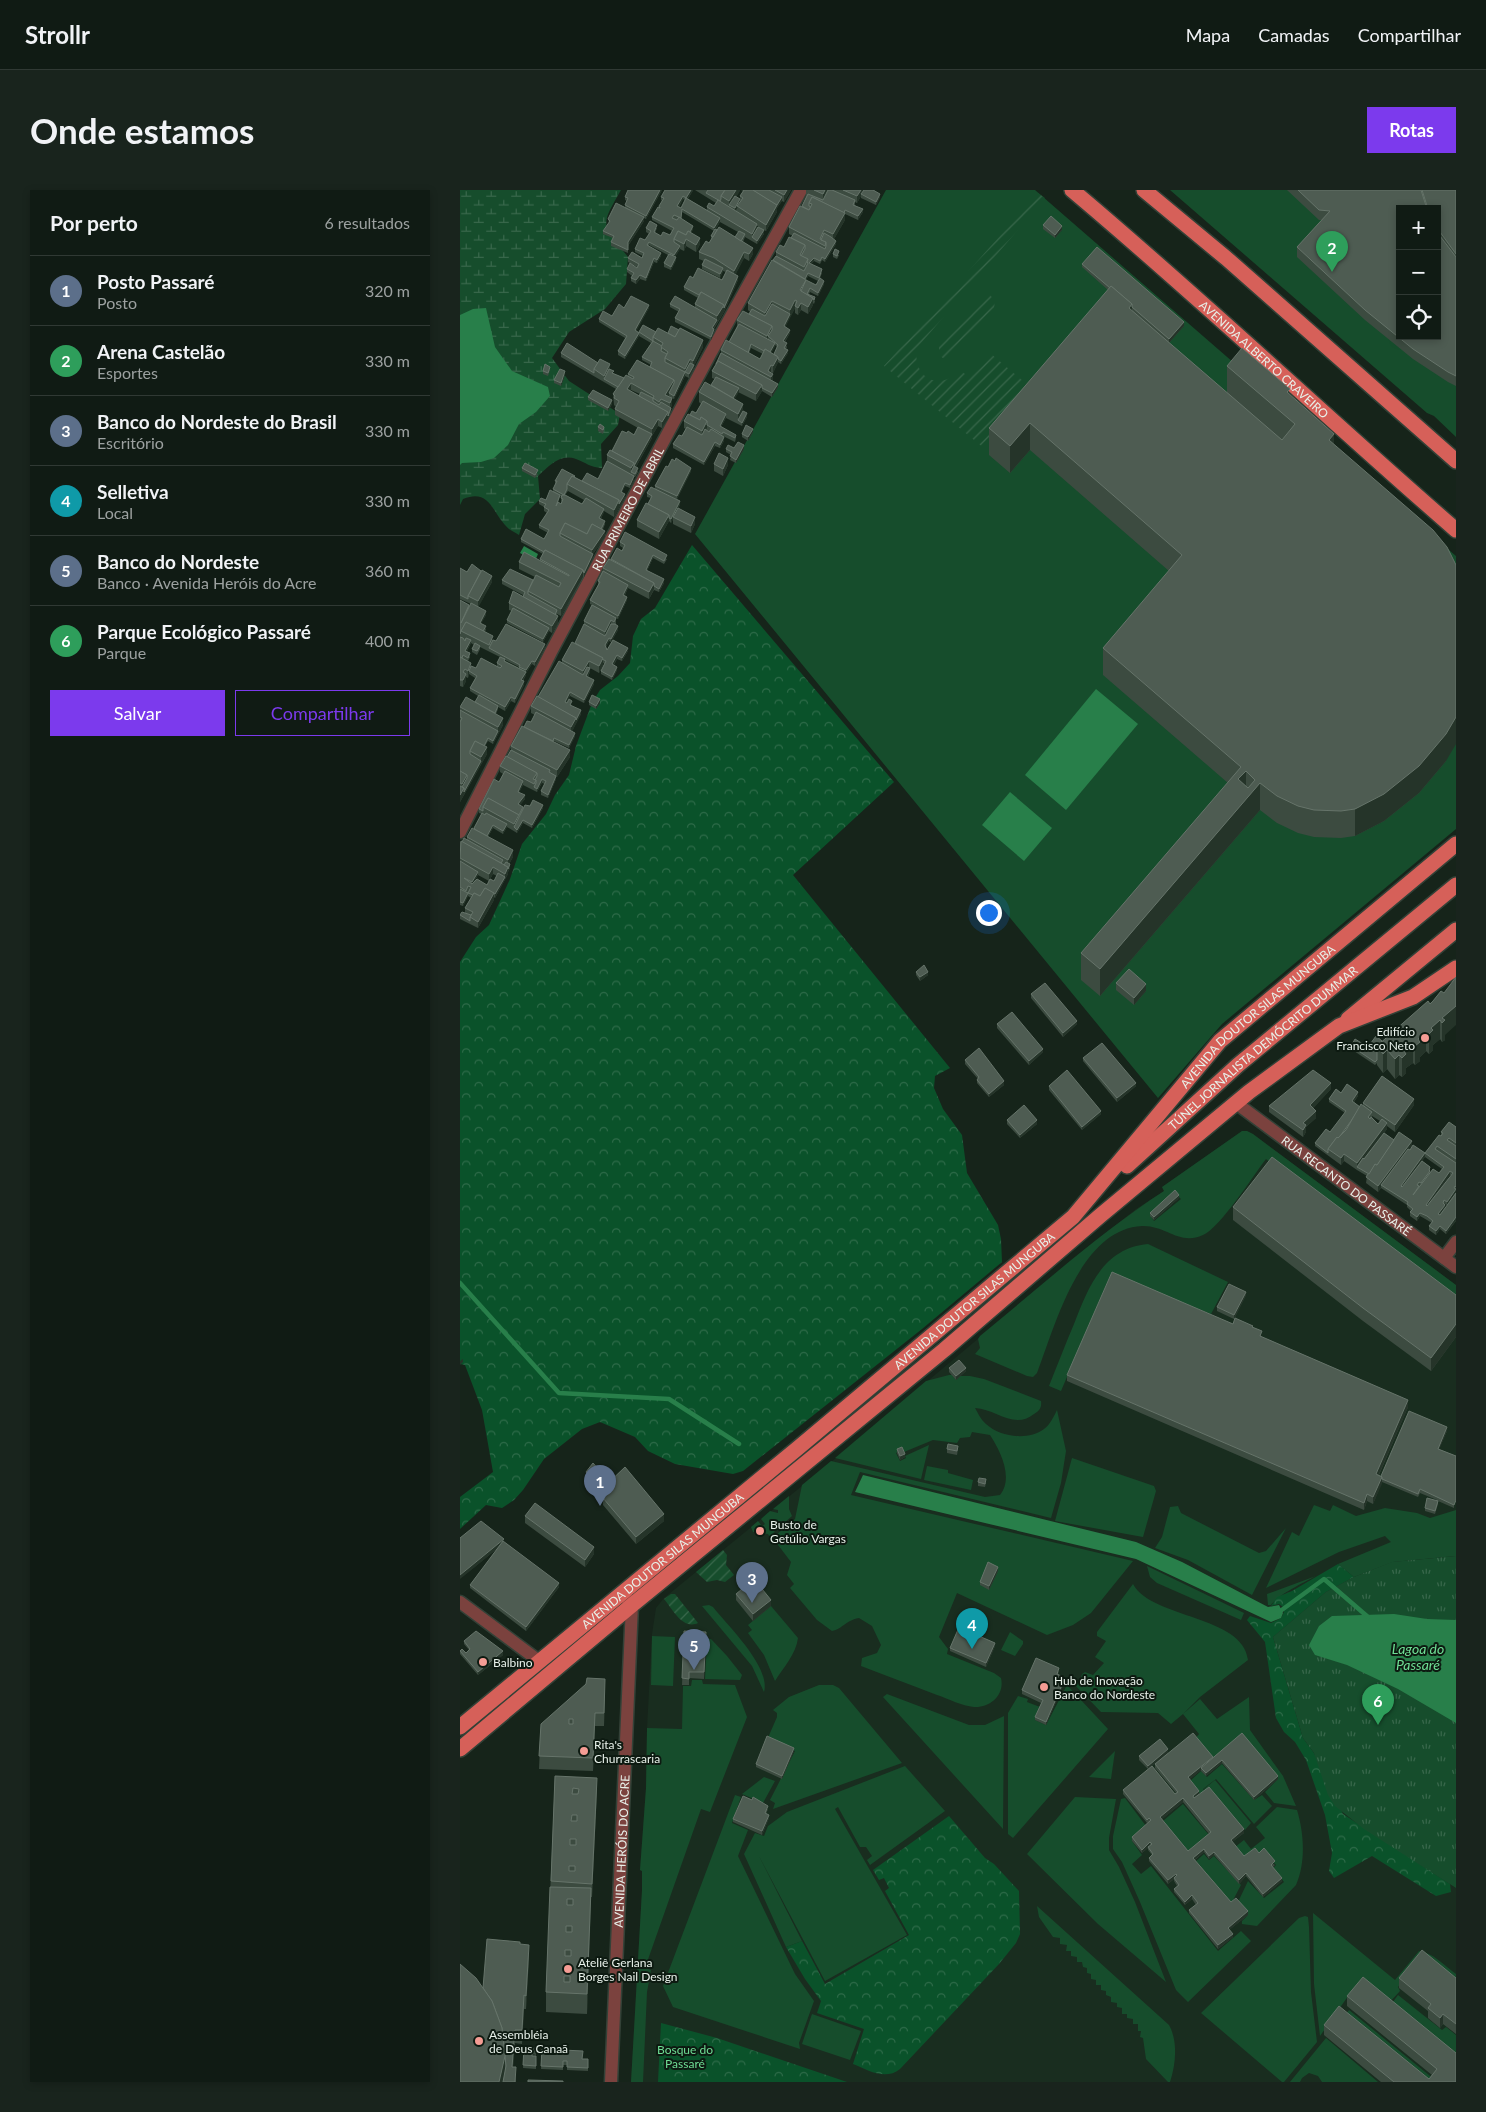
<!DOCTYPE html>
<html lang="pt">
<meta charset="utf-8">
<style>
:root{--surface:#101b14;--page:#19241d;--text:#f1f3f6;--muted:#9ca1a0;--line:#303934;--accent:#7c3aed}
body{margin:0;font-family:Lato,sans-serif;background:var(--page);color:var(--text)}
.controls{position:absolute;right:15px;top:15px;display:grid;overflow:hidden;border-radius:0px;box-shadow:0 2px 8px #0003}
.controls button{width:45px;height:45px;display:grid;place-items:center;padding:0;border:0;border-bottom:1px solid var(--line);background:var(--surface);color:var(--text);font:25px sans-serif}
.you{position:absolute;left:528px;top:722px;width:18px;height:18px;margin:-12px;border:4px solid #fff;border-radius:50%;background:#1a73e8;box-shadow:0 0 0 8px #1a73e833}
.badge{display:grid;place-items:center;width:32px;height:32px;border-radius:50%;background:var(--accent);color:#fff;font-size:16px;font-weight:700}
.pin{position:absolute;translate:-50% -41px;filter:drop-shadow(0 1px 2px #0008)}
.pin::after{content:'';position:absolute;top:26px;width:18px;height:15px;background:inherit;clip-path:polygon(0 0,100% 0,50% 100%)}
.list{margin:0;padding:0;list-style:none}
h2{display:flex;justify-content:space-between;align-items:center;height:65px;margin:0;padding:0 20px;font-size:21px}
h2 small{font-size:16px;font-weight:400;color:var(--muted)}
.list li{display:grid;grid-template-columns:32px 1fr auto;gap:15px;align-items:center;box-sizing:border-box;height:70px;padding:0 20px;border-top:1px solid var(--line)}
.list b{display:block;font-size:19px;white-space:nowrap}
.list p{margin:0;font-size:16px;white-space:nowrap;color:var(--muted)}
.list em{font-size:16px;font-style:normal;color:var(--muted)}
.actions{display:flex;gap:10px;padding:15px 20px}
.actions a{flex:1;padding:11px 0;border:1px solid var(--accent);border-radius:0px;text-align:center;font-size:18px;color:var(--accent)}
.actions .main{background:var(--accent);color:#fff}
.icon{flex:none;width:28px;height:28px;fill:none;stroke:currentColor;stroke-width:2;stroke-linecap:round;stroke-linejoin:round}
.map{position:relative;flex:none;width:996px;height:1892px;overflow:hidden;border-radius:0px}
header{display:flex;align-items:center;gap:30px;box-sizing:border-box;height:70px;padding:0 25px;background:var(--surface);border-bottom:1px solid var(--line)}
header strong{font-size:24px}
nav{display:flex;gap:28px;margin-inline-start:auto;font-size:18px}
.intro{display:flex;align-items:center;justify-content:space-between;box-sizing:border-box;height:120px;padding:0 30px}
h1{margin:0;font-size:35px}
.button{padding:12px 22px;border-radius:0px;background:var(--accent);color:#fff;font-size:18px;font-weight:700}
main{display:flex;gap:30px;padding:0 30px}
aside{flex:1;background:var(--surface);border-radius:0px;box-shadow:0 2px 8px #0003}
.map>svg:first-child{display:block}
</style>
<header>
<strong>Strollr</strong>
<nav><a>Mapa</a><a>Camadas</a><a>Compartilhar</a></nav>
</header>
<div class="intro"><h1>Onde estamos</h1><a class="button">Rotas</a></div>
<main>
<aside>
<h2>Por perto<small>6 resultados</small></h2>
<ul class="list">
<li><span class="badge" style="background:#5c6f8a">1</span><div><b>Posto Passaré</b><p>Posto</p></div><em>320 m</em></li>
<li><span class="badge" style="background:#2e9e5b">2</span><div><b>Arena Castelão</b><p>Esportes</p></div><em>330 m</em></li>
<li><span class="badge" style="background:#5c6f8a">3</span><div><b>Banco do Nordeste do Brasil</b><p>Escritório</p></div><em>330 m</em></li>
<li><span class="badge" style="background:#0f9aa8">4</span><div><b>Selletiva</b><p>Local</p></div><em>330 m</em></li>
<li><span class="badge" style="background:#5c6f8a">5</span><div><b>Banco do Nordeste</b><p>Banco · Avenida Heróis do Acre</p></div><em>360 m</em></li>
<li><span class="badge" style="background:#2e9e5b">6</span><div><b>Parque Ecológico Passaré</b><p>Parque</p></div><em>400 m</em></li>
</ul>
<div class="actions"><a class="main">Salvar</a><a>Compartilhar</a></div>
</aside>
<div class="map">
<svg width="996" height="1892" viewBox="0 0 996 1892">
<defs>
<pattern id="forest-crowns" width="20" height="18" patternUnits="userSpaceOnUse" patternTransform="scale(1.25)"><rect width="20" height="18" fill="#0a522a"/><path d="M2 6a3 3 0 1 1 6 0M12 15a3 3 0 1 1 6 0" fill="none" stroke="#2e6b49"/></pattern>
<pattern id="wetland-marsh" width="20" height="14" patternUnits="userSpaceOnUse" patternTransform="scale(1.25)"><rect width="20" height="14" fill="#164d2c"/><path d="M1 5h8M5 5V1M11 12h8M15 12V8" fill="none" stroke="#38674b"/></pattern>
<pattern id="park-tufts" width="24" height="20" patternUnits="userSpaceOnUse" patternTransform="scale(1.25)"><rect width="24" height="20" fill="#164d2c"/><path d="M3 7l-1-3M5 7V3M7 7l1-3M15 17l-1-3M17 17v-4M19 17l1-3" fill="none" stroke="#38674b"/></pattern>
<pattern id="garden-furrows" width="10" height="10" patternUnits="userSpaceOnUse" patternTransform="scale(1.25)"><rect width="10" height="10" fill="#164d2c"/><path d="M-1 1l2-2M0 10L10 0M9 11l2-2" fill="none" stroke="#38674b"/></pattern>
</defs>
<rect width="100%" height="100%" fill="#16241a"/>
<path fill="#192d1f" d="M782 941H787L793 944 996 1095V1366L957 1369 813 1447 843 1548 904 1639 996 1698V1892H171L182 1700V1681L180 1680 186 1598 187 1538 192 1444 196 1418 204 1408 364 1278 624 1060 676 1019 704 1001 702 997Z"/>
<g fill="#164d2c" fill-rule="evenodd">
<path d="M426 0H575L996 366V639L762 834 698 908 235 344Z"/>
<path d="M710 0H996V247L974 226 967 223ZM940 19H977V146H940Z"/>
<path d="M782 941H787L793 944 996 1095V1108L992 1113 806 969C793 986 760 1038 743 1045 719 1056 706 1035 682 1036 620 1039 595 1136 577 1183L573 1187 567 1186 515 1164 520 1158 518 1149 520 1146C580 1097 638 1044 704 1001L702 997ZM715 1003 721 1009 694 1031 690 1025Z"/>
<path d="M688 1054 768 1092 751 1124 650 1086 601 1201 589 1196C597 1176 605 1155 614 1134 628 1098 643 1058 688 1054Z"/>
<path d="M489 1185H492L496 1190 500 1186H510L524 1189 581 1211C582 1218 579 1221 574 1224 554 1240 536 1219 515 1218 518 1223 521 1230 526 1234 540 1247 568 1251 584 1239 590 1235 594 1226 597 1220L606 1261 601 1293 591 1328 400 1282 391 1305 673 1371 631 1423 613 1435 587 1445 497 1403 479 1447 488 1459 487 1464 534 1483 541 1488C545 1505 530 1518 514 1517 502 1516 489 1509 477 1505 452 1495 426 1486 401 1476L402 1468 417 1463 421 1455 412 1436 399 1428C384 1431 383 1439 372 1441L357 1430 330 1398 334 1394 327 1385 331 1372 315 1351 316 1345 335 1329 342 1295 371 1271 525 1307 540 1305C554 1288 540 1260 530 1245L512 1242 510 1247 500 1248 497 1253 473 1250 444 1262 442 1260 436 1263 440 1271 446 1268 445 1266 469 1255 461 1289 375 1268 466 1191Z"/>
<path d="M612 1268 694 1296 696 1301 683 1347 595 1331Z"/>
<path d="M467 1276 488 1280V1283L513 1290 511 1300 464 1290Z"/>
<path d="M329 1306V1319L332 1326 314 1342 311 1349 308 1344 293 1342 291 1337 298 1331 302 1336 305 1334 301 1329 310 1321 318 1323V1320L313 1319Z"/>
<path d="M854 1315 870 1321 873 1315 896 1326 925 1318 957 1323 970 1328 996 1320V1366L933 1372 894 1387 878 1374 931 1352 925 1346 879 1362 806 1398 832 1342 839 1346Z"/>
<path d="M718 1316 721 1323 799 1363 806 1361 826 1338 792 1405 728 1370 695 1358 702 1347 710 1317Z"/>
<path d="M687 1376 784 1423 781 1430 697 1393 690 1387Z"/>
<path d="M856 1386C843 1393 819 1404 811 1415H808L807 1404Z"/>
<path d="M673 1394C692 1429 783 1425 788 1470L740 1507 723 1524 740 1509 757 1529 789 1507 790 1540 823 1586 836 1616 814 1613 805 1602 818 1589 782 1546 754 1570 735 1549 739 1544 723 1524 711 1534 698 1523 641 1522 611 1491 613 1489 620 1492 622 1484 625 1482 633 1485 644 1473 635 1467 646 1451 637 1446V1442Z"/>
<path d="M249 1415 253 1417C268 1436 311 1477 304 1502L292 1476 242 1416Z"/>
<path d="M311 1416 338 1448C336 1464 323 1478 315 1491L304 1465 288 1443 292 1440 288 1435Z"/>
<path d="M550 1442 563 1451V1454L555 1466 541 1460Z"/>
<path d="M192 1446 215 1447 213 1496 191 1495Z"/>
<path d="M247 1449H251L267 1466 282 1485 280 1490 245 1489Z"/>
<path d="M232 1490H242L243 1494 275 1495 287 1527 250 1622 241 1619 185 1778 191 1780 187 1802 183 1892H171L182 1700V1681L180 1680 186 1598 187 1538 222 1539 223 1496H231Z"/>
<path d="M359 1495H373L379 1498 442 1573 313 1619 315 1613 310 1610 335 1561 307 1550 317 1527V1523L313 1520 329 1507Z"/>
<path d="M607 1495 648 1539 553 1648 548 1644V1523L558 1506 568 1509 567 1512 580 1517 575 1530 586 1535Z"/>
<path d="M427 1504 509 1535H525L544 1526 543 1639 423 1507Z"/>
<path d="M655 1561 651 1589 629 1587Z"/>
<path d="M762 1574 794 1610 802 1605 812 1616 794 1634 756 1589 743 1599 745 1602 741 1605 730 1591 741 1581 747 1587Z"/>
<path d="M445 1576 485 1621 410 1675 407 1670 412 1666 406 1657H400L378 1617 375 1619 447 1745 365 1791 299 1666 342 1751 326 1757 284 1664 295 1643 304 1646 308 1636 327 1622Z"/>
<path d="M304 1587 315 1591 303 1613 282 1604Z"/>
<path d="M755 1590 791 1633 785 1640 744 1599Z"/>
<path d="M275 1605 281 1607 272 1633 288 1640 278 1666 335 1784 354 1811 339 1853 340 1859 213 1817 203 1796Z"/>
<path d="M615 1607 656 1609 649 1648V1660L659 1677 675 1712 706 1792 638 1734 567 1664Z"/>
<path d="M665 1608 686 1636 672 1651 682 1665 672 1674 681 1684 691 1676 758 1761 781 1741 791 1751 728 1812 716 1800 680 1712 662 1672 653 1659V1646L661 1609Z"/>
<path d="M723 1614 749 1645 728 1662 703 1631Z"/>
<path d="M817 1617 837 1620C844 1643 846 1672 836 1695L797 1736 782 1734V1731L788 1725 778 1712 788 1691 804 1708 824 1692 813 1678 816 1675 804 1662 785 1669 775 1657 784 1650 791 1659 805 1648 796 1637Z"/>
<path d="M744 1664 749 1670 754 1666 781 1695 771 1714 735 1672Z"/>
<path d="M577 1716 709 1835C718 1851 716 1874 710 1892H708L686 1869 683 1848 680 1847 681 1841H678V1834H673V1829L667 1828V1824H662V1818L657 1817V1813L651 1812V1807L646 1805V1801L641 1800V1795H636V1790L631 1789V1784L627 1783V1778L623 1777 622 1772H617V1767L611 1766V1761H606L607 1755 600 1754V1748L593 1747 579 1727Z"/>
<path d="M853 1723 935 1790 959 1761C972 1762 985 1776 996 1784V1796L962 1769 938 1797 940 1801 928 1814 891 1802 860 1846 854 1794Z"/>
<path d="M845 1726 848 1727 849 1737 851 1802 857 1852 824 1892H822L741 1823 839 1728Z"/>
<path d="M938 1805 982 1840 986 1837 996 1845V1872L930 1816Z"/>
<path d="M889 1820 975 1890 964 1892 884 1827Z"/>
<path d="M352 1824 401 1841 390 1870 342 1854Z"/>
<path d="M866 1848 918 1892H862L858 1886 849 1883 842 1888 840 1892H830Z"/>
</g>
<g fill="url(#forest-crowns)">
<path d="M232 355 434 592 333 685 490 878 475 886 474 898 483 919 502 945 507 983 538 1035 541 1049 542 1072 462 1139 283 1281 273 1284 215 1274 188 1261 175 1247 140 1232 122 1239 84 1269 63 1300 54 1310 42 1318 26 1315 0 1339V1307L33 1282 22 1220 5 1175 0 1174V772L16 747 29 735 50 689 62 654 86 624 95 605 109 585 116 556 132 513 140 500 158 486 170 473 173 446 181 429 195 418Z"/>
<path d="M878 1374 894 1387 866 1402 813 1447 843 1548 854 1563 883 1624 990 1694 991 1702 976 1706 912 1666 874 1688 869 1681 872 1663 865 1625 846 1570 835 1552 824 1542 816 1528 805 1452 787 1430 790 1426 811 1433 821 1428 824 1422 823 1417 819 1414 811 1416 817 1407 832 1401Z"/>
<path d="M489 1626 525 1668 534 1674 559 1701 560 1744 556 1753 539 1774 440 1879C425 1891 408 1880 393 1874L404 1839 357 1823 361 1811 345 1789 326 1757 342 1751 365 1794 449 1745 425 1701 429 1698 424 1688 419 1690 413 1680Z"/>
<path d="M201 1833 257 1848 387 1892H198Z"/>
</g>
<path fill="url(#wetland-marsh)" d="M0 0H161C139 38 142 33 168 67L166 94 145 119 109 142 92 168 109 191 160 224 158 235 141 254 142 278C129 277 127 273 116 269 100 263 89 276 78 286L80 309 65 324 59 345C56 343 52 341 49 339 32 324 31 298 3 309L0 315Z"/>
<path fill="url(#park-tufts)" d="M996 1366V1698L904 1639 875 1616 868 1605 854 1563 843 1548 813 1447 866 1402 894 1387 932 1372Z"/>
<g fill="url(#garden-furrows)">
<path d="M578 3 585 8 457 158C454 173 461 191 479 191 487 191 494 185 501 181L509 187 530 163 575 201 525 259 424 176Z"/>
<path d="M526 105H530L535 111 534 118 492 168C486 170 482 169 479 164V156L522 106Z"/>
<path d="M263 1360 267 1365 266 1375 274 1385 265 1392 257 1390 247 1392 236 1382Z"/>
<path d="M211 1404H215L238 1433C223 1440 213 1420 204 1409Z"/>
</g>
<g fill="#287f4a">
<path d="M26 118 35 157 52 181 88 197 90 206 76 222 59 234 48 255 34 268 21 272 2 273 0 275V125L13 119Z"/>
<path d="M64 356 78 364 75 371 60 363Z"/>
<path d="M636 499 678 534 606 620 565 585Z"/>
<path d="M550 602 592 638 564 671 522 635Z"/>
<path d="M403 1285 676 1352 722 1372 808 1417 819 1415 823 1423 821 1428 811 1432 676 1369 395 1302Z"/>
<path d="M934 1424 967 1429 996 1430V1533L938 1499 887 1475 855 1465 849 1455 859 1436 872 1426Z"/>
</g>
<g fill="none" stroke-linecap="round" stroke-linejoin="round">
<g stroke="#287f4a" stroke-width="4.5">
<path d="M0 1093 99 1203 209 1209 279 1254"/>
<path d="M819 1422 864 1389 908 1427"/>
</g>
<defs>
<g id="street">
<path id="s1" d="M0 642 91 462 249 166 341 0"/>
<path id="s2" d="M776 913 996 1077"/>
<path d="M984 1068 996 1052"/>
<path d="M0 1412 79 1471"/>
<path id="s3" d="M151 1892 172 1415 162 1402"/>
</g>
<g id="primary">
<path id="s4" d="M612 0C743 110 867 228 996 340"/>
<path d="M684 0 766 68 996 271"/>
<path d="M888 829 996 740"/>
<path id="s5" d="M667 976 778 875 996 695"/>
<path id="s6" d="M0 1537 338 1258 613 1027 760 851 996 654"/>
<path d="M0 1559 172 1415 484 1160 641 1025 789 902 879 836 953 807 996 778"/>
</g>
</defs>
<use href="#street" stroke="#334137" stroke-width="15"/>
<use href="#primary" stroke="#334137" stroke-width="18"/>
<use href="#street" stroke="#7b423e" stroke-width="12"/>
<use href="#primary" stroke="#d66059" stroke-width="15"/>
</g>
<g fill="#3c4b40" fill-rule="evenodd">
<path d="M167 0H202L186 29 184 28V31L168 56V63L151 56V52L153 48 143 44V41L149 33 148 29 165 17 167 11 165 10V7L168 0Z"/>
<path d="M233 0 228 9 247 20V17L254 16 256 13 235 0H280L276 7 280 9V6L283 1 281 0H331L324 12 322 11 317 18V22L306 41 297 36V37L304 44 297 54 285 47 283 52 293 64 289 71 284 68 275 85 278 90 264 122 254 139V142L251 150 215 132V128L219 122 210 117V114L235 117V114L238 108 224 100V97L233 88 262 90 266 82 263 81 260 88 242 79V75L244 71 239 69V62L249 53 251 50V46L254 41 222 22 221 29 233 39 231 43 240 54 236 62 226 56 224 61 220 59 215 67 216 70 211 80 204 77V73L208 65 189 55V56L201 66 197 73 194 72 186 91 180 89 176 94 171 91V88L172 86 167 82V79L177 78V77L168 72V68H182L183 66 175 62V59L185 50 189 44 186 42V38H197L195 43 201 46 210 45 212 41 192 30V27L199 17 202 11 201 10V7ZM223 9 225 10 221 18 219 17ZM260 32 278 42 275 47 256 39Z"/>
<path d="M346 0H415L414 1 420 7 416 15 401 8V6L397 13 395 12V15L403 22 398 30 385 24V30L374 49 376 54 365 72 362 70 360 74 354 71 351 74 362 83 360 88 364 94 358 106 350 102 349 104 355 111 354 114 353 113V115L348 124 341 120 338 125 335 123V118L325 137 330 143 325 152 327 157 326 159 328 163 321 174 318 172 313 183 311 182 313 191 318 197 312 207 302 201 296 211 278 202 274 209 287 227 282 236 266 228 261 237 276 248 275 252 263 246 264 251 260 258 255 256 244 275 213 258V254L222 246 226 239 224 238V231L230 225 236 223 241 214 239 212V202L251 196 255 189 252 188V181L261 165V160L269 152 277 136V130L289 124 290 122 288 120V113L313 71 316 66V62L324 57 331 48 333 46 329 44V37L342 16 346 6ZM348 86 358 91 356 95 346 91ZM315 155 317 157 314 164 311 163ZM291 158 303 164 300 169 289 163Z"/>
<path d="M827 0H996V196L988 192 953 169 905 130 837 67V57L862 30H859ZM940 19H977V146Z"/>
<path d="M583 35 602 40 595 48 583 39Z"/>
<path d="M373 64 379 65 377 69 373 67Z"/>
<path d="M622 74 724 136 709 153 767 203V176L830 205 874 254 986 571 959 603 924 631 895 646 881 648 854 647 838 643 817 633 800 620 640 806 621 790V763L768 593 643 485V458L709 381 570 260 550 283 529 265V238L648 100 622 77Z"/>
<path d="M164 118H189L176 141 179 142H196L208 143 243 157 234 176V178L229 188 225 186 214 209 209 206 212 215 211 217V221L208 229 202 238 198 236 192 246V248L176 277 178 282 175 287H174V290L170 298 165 296 162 302 165 307 154 327 144 321 141 329 145 334 143 339 145 347 133 364V368L124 387 101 426 97 424 96 426 98 433 92 443 89 441 83 452 47 433V430L52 421 49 420V413L63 407V405L42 394V390H73L75 387 59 379V372L80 371V369L83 364 61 352V349H84L88 343 79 338V335L87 323 84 321V317L79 314V311L86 310 93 301 95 294V291L115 287 122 291 138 289 147 272V265L167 243 174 245 178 238 155 225V219L156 217 154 215 153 204 156 199 101 167V163L138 173 150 179 154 184 164 188 168 186V184L190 177 191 175 182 170V167L191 153 179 146 165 169 158 165V161L165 148 139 132V129L152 126ZM171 200 180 204 179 206 170 201ZM108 301 124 310 122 314 105 305ZM100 306 101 307V311L102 312 101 314 98 312Z"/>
<path d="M90 180 88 186 83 184V181Z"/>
<path d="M105 185 101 196 94 193V190Z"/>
<path d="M128 207 152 214 148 221 128 210Z"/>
<path d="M138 237 144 240 143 244 138 241Z"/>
<path d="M293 242 288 251 282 247V244Z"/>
<path d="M274 258 284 259 276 273 270 270 271 265 266 262V259Z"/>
<path d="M254 274 268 275 263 286 254 281Z"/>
<path d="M208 277 231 281 217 309 201 302 220 315 218 318 235 334 231 343 213 334V329L211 333 209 331 199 349 177 337V330L191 308 187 307V303L195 299V296Z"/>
<path d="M62 278 78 284 75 288 62 281Z"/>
<path d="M160 352 207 369 204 374 193 368 187 381 204 393 199 402 194 400 189 409 168 398 165 405 167 410 158 429 156 428V435L158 440 151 452 149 451 146 457 147 460 168 461 162 471 157 469 154 475 157 480 152 490 141 484V481L145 474 143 473V475L139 483 130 478V482L128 487 134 494 124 513 110 506 106 513 112 515H111L121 524 112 541 115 546 109 558 94 551V552L110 567 97 587 96 586V589L88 608 81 605V601L85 594 82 593 77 602 63 595 59 602 65 609 60 615 63 620 83 618 72 638 63 633 57 643 47 637 43 644 33 638 28 647 53 667 49 674 50 678 48 682V684L35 708 34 707V710L18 738 0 729V725L5 723V718L11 708 8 706 3 716 0 715V652H2L7 650V647L14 639 22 624 19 623V619L39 592 43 584 40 582V576L47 567 51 560V556L64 537 71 532 75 525 71 523V516L102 473V470L115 454 124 435V431L132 415 130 414V410L138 395V391L143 381V378L151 369 162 361 163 358 160 356ZM33 684 37 686 34 691 30 689ZM18 685 29 691 27 695 14 692Z"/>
<path d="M0 378 7 382 32 392 18 417 26 425 21 433 26 439 25 442 33 450 36 451 85 457 75 476 72 474 66 483V485L63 491 64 495 55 513 51 511 45 521 38 517V519L36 524 43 535 33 554 28 551 25 556 27 564 0 612V517L15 512 18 506 10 501V498L15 488 9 484 8 488 6 487V491L3 497 0 496V410L9 417 11 414 0 409ZM11 453 14 455 12 459V462L17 465 20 459V457L40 467 37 473V476L16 478 11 476 8 471 10 467 7 461ZM45 470 59 477V478L45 471Z"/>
<path d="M129 512 140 513 136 519 129 515Z"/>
<path d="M456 782 468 785 460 791 456 785Z"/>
<path d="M656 793 686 801 674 815 656 800Z"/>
<path d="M981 801 985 850 982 852 980 849 973 855V860L969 864 966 861 960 867V871L955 875 953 873 946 878V883L942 887 939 885 935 889 927 879 923 883 917 875V873L915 875 891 859V856L908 857 922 851 973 811Z"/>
<path d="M571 804 617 834 603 847 571 808Z"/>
<path d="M537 834 583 862 569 875 537 838Z"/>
<path d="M623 868 676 896 657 912 623 871Z"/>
<path d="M505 870 544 895 529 907 517 893V890L518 889 505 874Z"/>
<path d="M922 886 954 909V915L935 942 927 936V939L924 943 934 950 939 942 952 951V957L953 955 965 963V967L962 971 970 977V983L973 979 979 983 982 979 965 967V963L979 945 981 946V942L989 932 996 937V956L989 951 996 956V973L977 960 996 973V1003L987 1015 984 1014 985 1018 980 1025 996 1003V1031L986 1044 980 1039 976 1045 969 1040V1036L972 1033 967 1030 960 1026 957 1031 950 1026V1022L951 1021 947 1017V1015L921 998 918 1002 906 993 907 986 897 980 884 971 881 975 855 956V953L866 939 870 942 885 923 869 912V909L876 899 881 903 887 894 898 902V906L894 912 900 917 901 914 903 916V913ZM912 926 920 931 918 934 912 927ZM990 985H991L969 1014Z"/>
<path d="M589 896 641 924 622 940 589 900Z"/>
<path d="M871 899 853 918 856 928 846 937V942L843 947 809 922V916Z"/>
<path d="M547 930 577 934 560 948 547 934Z"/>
<path d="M719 1008 694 1030 690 1026V1023Z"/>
<path d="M773 1017 996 1105V1147L971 1181 903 1131 773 1030Z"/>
<path d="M786 1105 774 1129 757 1121V1117Z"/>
<path d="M773 1134 793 1137 802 1147 948 1217 919 1285 921 1286 987 1241 979 1259 996 1266 994 1318 978 1311V1314L975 1324 965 1321V1318L977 1310 960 1303 958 1307 922 1292 913 1314 907 1311 904 1320 607 1191V1185Z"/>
<path d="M489 1178 506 1181 496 1190 489 1182Z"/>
<path d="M437 1259 445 1267 440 1270 437 1263Z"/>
<path d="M487 1259H498L497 1265 487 1263Z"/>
<path d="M126 1282 139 1283 130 1290 126 1285Z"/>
<path d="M518 1292 526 1293 525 1297 518 1296Z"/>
<path d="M143 1298 204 1331 176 1354 143 1315V1308L145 1307 143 1304Z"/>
<path d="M65 1326 134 1364 125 1377 65 1333Z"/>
<path d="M44 1352 99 1397 66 1441 10 1398V1395L39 1357 0 1389Z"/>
<path d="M538 1381 529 1400 520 1395V1392Z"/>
<path d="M276 1404 311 1416 293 1431 276 1410Z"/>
<path d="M506 1440 535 1456 526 1477 490 1461V1458Z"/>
<path d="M224 1441 246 1449 244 1489 229 1488V1495H222Z"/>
<path d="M4 1451 43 1465 18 1485 0 1464V1461L6 1463 9 1460 4 1454Z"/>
<path d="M599 1481 598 1484 605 1491 586 1535 575 1530V1527L581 1513 562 1504V1500Z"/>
<path d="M145 1503 144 1536H135L133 1581 79 1579 81 1534Z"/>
<path d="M782 1543 818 1589 794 1610 762 1573 746 1586 741 1581V1580L730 1589 739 1604 784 1643 772 1652 784 1666 799 1663 815 1675 813 1677 822 1691 803 1707 786 1686 779 1694 754 1665 749 1669 744 1662 735 1670 771 1712 788 1725 769 1740 773 1747 758 1759 729 1723V1720L736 1715 732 1709 725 1715 714 1702V1699L717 1696 714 1691V1689L708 1694 689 1671V1668L692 1665 688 1660V1658L682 1663 672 1651V1647L690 1632 687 1633 663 1604V1600L715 1604 716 1603 695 1578V1574L753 1568ZM723 1612 749 1644 728 1661 702 1629Z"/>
<path d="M334 1561 322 1589 296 1577V1574Z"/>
<path d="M708 1563 688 1579 679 1570V1566Z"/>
<path d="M95 1586 137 1601 132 1707H131L127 1824 86 1822V1802Z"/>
<path d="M308 1619 306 1624 309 1628 302 1645 273 1632V1629Z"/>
<path d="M60 1754 69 1768 66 1819H64L62 1854 55 1853 53 1877 56 1892H0L23 1798Z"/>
<path d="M939 1788H996V1844L983 1834 980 1838 968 1828V1821L939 1798Z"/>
<path d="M887 1806 996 1892H921L864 1845V1835L969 1889 972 1885 887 1816Z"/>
<path d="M64 1858H76V1865L72 1864V1866H76V1879L63 1878Z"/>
<path d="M82 1859 123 1869H128V1881L107 1880V1875H103V1880L81 1879Z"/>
</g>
<g fill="#253429">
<path d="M200 0H202L186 29V26Z"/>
<path d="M231 0H233V1L226 11V8Z"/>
<path d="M276 0H280V1L271 16 269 15V11Z"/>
<path d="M327 0H331L324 12V5Z"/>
<path d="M365 0H369L363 14V4Z"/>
<path d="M401 0H405L401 4V6L397 13V6Z"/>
<path d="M420 4V7L416 15V12Z"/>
<path d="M223 6V9L217 20V16Z"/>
<path d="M322 7V11L317 18V22L306 41V35Z"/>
<path d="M280 9V13L275 22V18Z"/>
<path d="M403 19V22L398 30V26Z"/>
<path d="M385 20V30L373 51V44Z"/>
<path d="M184 27V31L168 56V52Z"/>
<path d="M260 28V32L254 42V38Z"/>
<path d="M297 34V41L292 47V44Z"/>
<path d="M233 36V39L227 50 226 49V56L224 61V54L226 48Z"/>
<path d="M602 36V40L595 48V45Z"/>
<path d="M304 40V44L297 54V51Z"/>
<path d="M240 48V54L236 62V55Z"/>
<path d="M376 51V54L365 72V69Z"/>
<path d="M220 56V59L214 69V65Z"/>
<path d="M293 58V64L289 71V64Z"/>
<path d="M284 62V68L274 88V81Z"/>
<path d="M201 63V66L197 73V70Z"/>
<path d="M216 67V70L211 80V77Z"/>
<path d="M194 68V72L186 91V88Z"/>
<path d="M354 68V71L349 76V73Z"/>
<path d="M263 78V82L260 88V84Z"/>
<path d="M348 83V86L346 91 342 104 340 100Z"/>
<path d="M180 85V89L176 94V90Z"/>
<path d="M278 86V90L264 122V118Z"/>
<path d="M364 91V94L358 106V103Z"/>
<path d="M353 108V115L348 124V117Z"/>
<path d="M335 110V118L324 140V136L330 124V120Z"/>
<path d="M312 111V118L305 130V123Z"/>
<path d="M341 113V120L338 125V118Z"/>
<path d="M672 114V141L669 118Z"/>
<path d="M189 115V118L175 144V140Z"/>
<path d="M264 115V122L257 133V126Z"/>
<path d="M257 130V133L252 141V138Z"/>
<path d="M724 132V136L709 153V149Z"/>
<path d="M312 136V143L308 146V149L307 152V146Z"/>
<path d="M254 139V142L251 150V147Z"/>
<path d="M330 140V143L323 154V151Z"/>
<path d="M179 143V146L165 169V166Z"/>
<path d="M243 150V157L234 176V178L229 188V184L233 176V171Z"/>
<path d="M315 153V157L309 167V164Z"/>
<path d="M328 160V163L321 174V171Z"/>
<path d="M318 167V173L313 183V176Z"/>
<path d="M230 169V176L225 182V179Z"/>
<path d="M150 174V181L144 189V186Z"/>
<path d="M311 175V182L309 186 308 181Z"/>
<path d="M105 181V185L101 196V193Z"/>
<path d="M225 182V186L214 209V206Z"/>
<path d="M313 184V190L311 193V187Z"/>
<path d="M214 190V197L209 203V206L205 205Z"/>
<path d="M171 193V200L167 206V199Z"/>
<path d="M318 194V197L312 207V203Z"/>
<path d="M302 195V201L296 211V204Z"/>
<path d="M279 198V202L270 217V213Z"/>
<path d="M212 208V215L210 220V213Z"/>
<path d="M152 210V214L148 221V218Z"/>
<path d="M283 214V224L278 230V234V224Z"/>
<path d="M211 218V221L208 229 202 238V232Z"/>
<path d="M287 223V227L282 236V233Z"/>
<path d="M266 224V228L260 239V236Z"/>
<path d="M198 229V236L192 246V239Z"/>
<path d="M247 231V238L242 248V241Z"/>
<path d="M570 233V260L550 283V256Z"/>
<path d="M293 239V242L288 251V247Z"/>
<path d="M192 244V248L173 282H171V278Z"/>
<path d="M874 244V271L869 250Z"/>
<path d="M264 247V251L260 258V255Z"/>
<path d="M255 252V256L244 275V272Z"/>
<path d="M284 255V259L276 273V270Z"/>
<path d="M268 268V275L263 286V279Z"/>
<path d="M231 278V281L217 309V306Z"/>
<path d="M174 286V290L170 298V295Z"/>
<path d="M165 293V296L161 305V302Z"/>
<path d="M165 304V307L154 327V320L159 310Z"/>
<path d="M220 311V315L214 327H213V329L211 333V329Z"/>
<path d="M144 319V323L139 331V328Z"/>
<path d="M209 325V331L199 349V342Z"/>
<path d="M235 327V334L231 343V336Z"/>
<path d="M145 341V347L133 364V368L124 387V383L132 367V360Z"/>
<path d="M193 365V368L186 383V380Z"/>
<path d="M123 380V387L101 426V419Z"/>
<path d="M32 386V392L18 418V411Z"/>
<path d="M204 389V393L199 402V399Z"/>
<path d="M194 393V399L189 409V402Z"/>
<path d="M168 395V398L163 408V405Z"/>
<path d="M167 407V410L158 429V426Z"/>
<path d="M26 421V425L20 436V433Z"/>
<path d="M98 426V433L92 443V436Z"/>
<path d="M151 430V437L145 449V442Z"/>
<path d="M158 436V440L151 452V449Z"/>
<path d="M89 438V441L83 452V449Z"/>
<path d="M149 448V451L145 458V455Z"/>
<path d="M11 450V453L5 464V461Z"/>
<path d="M85 454V457L75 476V472Z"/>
<path d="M168 458V461L162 471V468Z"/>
<path d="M157 465V469L152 478V474Z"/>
<path d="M143 468V475L139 483V476Z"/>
<path d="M72 471V474L66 483V480Z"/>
<path d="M129 471V477L123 488V481Z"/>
<path d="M11 473V479L9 481V484L8 488V481Z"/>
<path d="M157 477V480L152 490V487Z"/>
<path d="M130 478V482L126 490V486Z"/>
<path d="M66 482V485L61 493V490Z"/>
<path d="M6 484V491L3 497V490Z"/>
<path d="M134 490V494L124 513V510Z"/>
<path d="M64 491V495L55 513V509Z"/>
<path d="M110 502V506L105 515V512Z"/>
<path d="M51 507V511L45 521V517Z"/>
<path d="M140 509V513L136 519V516Z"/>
<path d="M121 520V524L111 544V537Z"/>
<path d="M996 527V554L986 571 959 603 924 631 895 646V619Z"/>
<path d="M43 528V535L33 554V551L38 541V537Z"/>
<path d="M115 543V546L109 558V555Z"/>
<path d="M27 557V564L0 612V605L21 571V567Z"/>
<path d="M110 560V567L97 587V580Z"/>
<path d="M786 581V608L778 589Z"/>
<path d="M7 585V591L2 601V594Z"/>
<path d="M96 586V589L88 608V605Z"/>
<path d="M82 589V593L77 602V599Z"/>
<path d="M63 591V595L58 605V602Z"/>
<path d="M800 593V620L640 806V779Z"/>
<path d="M65 605V609L58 618V614Z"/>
<path d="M83 615V618L72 638V635Z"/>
<path d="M63 617V620L54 637V634Z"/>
<path d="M63 630V633L57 643V640Z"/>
<path d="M47 634V637L43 644V641Z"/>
<path d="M33 635V638L25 652V649Z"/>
<path d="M53 660V667L48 676V670Z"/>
<path d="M50 674V678L48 682V684L35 708V704L45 687V684Z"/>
<path d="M33 677V684L29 691V684Z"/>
<path d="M18 682V685L12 695V692Z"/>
<path d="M8 703V706L3 716V713Z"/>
<path d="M34 703V710L18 738V732Z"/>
<path d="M468 782V785L460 791V787Z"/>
<path d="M686 794V801L674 815V808Z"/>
<path d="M996 816V835L985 845V850L982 852V828Z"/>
<path d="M980 830V849L973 855V860L969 864V844L971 838Z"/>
<path d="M617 831V834L603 847V843Z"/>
<path d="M966 842V861L960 867V871L955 875V856L958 849Z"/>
<path d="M953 853V873L946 878V883L942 887V868L944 861Z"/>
<path d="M583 859V862L569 875V871Z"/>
<path d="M927 860V879L923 883V864Z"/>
<path d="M939 865V885L935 889V869Z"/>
<path d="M544 891V895L529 907V904Z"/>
<path d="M676 893V896L657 912V908Z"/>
<path d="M871 893V899L850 922V915Z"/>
<path d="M898 902V906L892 914V911Z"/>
<path d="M954 909V915L935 942V935Z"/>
<path d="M641 921V924L622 940V937Z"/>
<path d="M856 921V928L846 937V942L843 947V933Z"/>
<path d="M577 930V934L560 948V945Z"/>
<path d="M927 933V939L899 978 897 977V980V973Z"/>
<path d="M952 951V958L921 995V998L918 1002V996Z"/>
<path d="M965 963V967L941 999V996Z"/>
<path d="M884 964V971L881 975V968Z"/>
<path d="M990 981V985L966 1018V1015Z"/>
<path d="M996 999V1003L987 1015V1012Z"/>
<path d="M719 1005V1008L694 1030V1027Z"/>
<path d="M985 1015V1018L978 1027V1024Z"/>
<path d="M960 1023V1026L957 1031V1027Z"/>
<path d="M996 1027V1031L986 1044V1041Z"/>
<path d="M980 1036V1039L976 1045V1041Z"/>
<path d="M786 1102V1105L774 1129V1125Z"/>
<path d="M996 1134V1147L971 1181V1168Z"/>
<path d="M3 1169V1172L0 1175V1171Z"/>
<path d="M506 1178V1181L496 1190V1186Z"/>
<path d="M948 1210V1217L916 1291V1284Z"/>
<path d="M987 1237V1241L978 1262V1259Z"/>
<path d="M445 1264V1267L440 1270V1266Z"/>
<path d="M139 1280V1283L130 1290V1287Z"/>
<path d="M922 1287V1294L913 1314V1307Z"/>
<path d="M907 1304V1311L904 1320V1313Z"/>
<path d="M204 1324V1331L176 1354V1347Z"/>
<path d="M44 1349V1353L0 1389V1385Z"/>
<path d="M134 1357V1364L125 1377V1370Z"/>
<path d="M538 1377V1381L529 1400V1396Z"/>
<path d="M99 1393V1397L66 1441V1437Z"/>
<path d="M311 1410V1416L293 1431V1424Z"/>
<path d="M535 1453V1456L526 1477V1473Z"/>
<path d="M43 1461V1465L18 1485V1482Z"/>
<path d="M605 1488V1491L586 1535V1532Z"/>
<path d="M145 1489V1503L144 1536V1523Z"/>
<path d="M135 1523V1536L133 1581V1568Z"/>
<path d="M334 1558V1561L322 1589V1586Z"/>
<path d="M708 1559V1563L688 1579V1576Z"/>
<path d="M753 1567V1570L741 1578V1580L728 1591V1587Z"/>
<path d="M762 1570V1573L746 1586V1583Z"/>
<path d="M818 1586V1589L794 1610V1607Z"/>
<path d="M137 1588V1601L132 1707V1694Z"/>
<path d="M739 1601V1604L733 1609V1606Z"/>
<path d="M723 1608V1612L700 1631V1627Z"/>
<path d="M309 1625V1628L302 1645V1641Z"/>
<path d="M784 1639V1643L771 1653V1650Z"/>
<path d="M690 1652V1656L682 1663V1660Z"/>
<path d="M744 1659V1662L733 1671V1668Z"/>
<path d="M754 1662V1665L749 1669V1666Z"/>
<path d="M786 1683V1686L779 1694V1690Z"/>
<path d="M716 1684V1687L708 1694V1690Z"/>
<path d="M822 1688V1691L803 1707V1704Z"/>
<path d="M131 1698V1718L127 1824V1804Z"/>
<path d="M732 1705V1709L725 1715V1712Z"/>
<path d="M788 1721V1725L768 1741V1738Z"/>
<path d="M773 1744V1747L758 1759V1755Z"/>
<path d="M69 1755V1768L66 1819V1806Z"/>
<path d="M64 1805V1819L62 1854V1840Z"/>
<path d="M983 1824V1834L980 1838V1828Z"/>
<path d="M55 1840V1853L52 1890V1877Z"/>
<path d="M45 1866V1892H39Z"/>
</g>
<g fill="#4e5c52" stroke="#66746a" fill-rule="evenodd">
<path d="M168 0H200L186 26 165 15 168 8 165 7Z"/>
<path d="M205 0H231L226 8 260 28 254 38 222 19 221 28 214 25 212 28 217 30 219 27 233 36 230 42 228 41 226 45 218 41 214 49V52L220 56 214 65 189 52 187 55 201 63 197 70 194 68 186 88 180 85 176 90 171 88 174 83 167 79 170 73 177 78 179 74 168 68 172 62 182 68 184 63 175 59 180 48 185 50 191 41 186 38 190 31 197 35 194 42 201 46 203 42 210 45 214 38 192 27 198 17 200 18 199 16 204 8 201 7ZM223 6 226 8 221 18 217 16Z"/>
<path d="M248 0H265L261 6V9L260 11 246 3Z"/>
<path d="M265 0H276L269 11 261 6Z"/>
<path d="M284 0H293L317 15 306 35 277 16 283 8 280 6Z"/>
<path d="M293 0H309L322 7 317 15Z"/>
<path d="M315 0H327L324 5Z"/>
<path d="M354 0H365L363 4Z"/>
<path d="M368 0H372L395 10 393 15 403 19 398 26 385 20 384 23 352 7 349 13V16L351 17 349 20 342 16 348 4 363 10Z"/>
<path d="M383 0H401L397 6Z"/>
<path d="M404 0H413L420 4 416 12 401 4Z"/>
<path d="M838 0H961L967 19H940V146H977V41L980 46 996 67V186L988 182 953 159 905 120 837 57 870 21 859 20Z"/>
<path d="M962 0H996V64L980 42 977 37V19H968Z"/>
<path d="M275 6 280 9 275 18 269 15Z"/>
<path d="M352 7 385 23 373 44 364 40 360 49 366 52 365 56 329 37 340 16 349 20 352 14 349 13Z"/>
<path d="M258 10 297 34 292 44 247 17 249 13 254 16Z"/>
<path d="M156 13 184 27 168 52V60L151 52 154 46 143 41 150 31 148 29Z"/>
<path d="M591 26 602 36 595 45 583 35Z"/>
<path d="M259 37 293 58 289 64 284 62 274 81 254 68 239 62 246 51 249 53Z"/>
<path d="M298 37 304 40 297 51 292 47Z"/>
<path d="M255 39 257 40 253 47 251 46Z"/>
<path d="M218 41 226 45 228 41 240 48 236 55 226 49 224 54 214 49Z"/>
<path d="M279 41 285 44 281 51 275 47Z"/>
<path d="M334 43 365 59 366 56V52L361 50 364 43 371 47 376 51 365 69 362 67 360 71 354 68 349 73 362 79 359 88 348 83 345 89 313 70 316 66 344 81 348 73 347 72 348 69 341 66 345 59V55L331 48Z"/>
<path d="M329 47 345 55 340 65 348 69 344 77 316 62 320 55 324 57Z"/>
<path d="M637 57 724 132 709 149 672 117V114L651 96 650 98 622 74Z"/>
<path d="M375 59 379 61 377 66 373 64Z"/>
<path d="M209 64 216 67 211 77 204 73Z"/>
<path d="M245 69 263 78 260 84 242 75Z"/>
<path d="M312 70 346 90 340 100 353 108 348 117 341 113 338 118 335 116 337 111 335 110 330 120 312 111 305 123 288 113Z"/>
<path d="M238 78 262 90 267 80 278 86 264 118V115L241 102 239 105 224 97 230 86 233 88Z"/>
<path d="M360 88 364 91 358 103 350 98 347 104 355 107 354 110 353 108 341 101 346 90 356 95Z"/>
<path d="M651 96 672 114 669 118 822 250 835 234 767 176 782 158 830 199 827 202 874 244 869 250 973 340 987 357 996 375V527L986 544 959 576 924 604 895 619 881 621 854 620 838 616 817 606 800 593 640 779 621 763 781 577 643 458 722 365 570 233 550 256 529 238ZM786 581 795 590 788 598 778 589Z"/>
<path d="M241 102 264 115 257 126 235 114Z"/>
<path d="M171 106 189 115 175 140 179 143 165 166 158 161 167 146 139 129 143 121 152 126 159 114 164 118Z"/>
<path d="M215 106 257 130 252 138 254 139 251 147 215 128 220 119 210 114Z"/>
<path d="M312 114 330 124 324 136 330 140 323 151 327 153 324 158 328 160 321 171 318 169V167L314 164 318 155 308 146 312 140V136L289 124 292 119 305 126Z"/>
<path d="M283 121 312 136 307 146 277 130Z"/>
<path d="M279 134 315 153 310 162 305 159 304 161 291 154 288 163 269 152Z"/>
<path d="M183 135 196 142 193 147V151L202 156 201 161 207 164 205 168V172L225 182 214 206 209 203 214 193V190L190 177 192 172 182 167 193 151 179 142Z"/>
<path d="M211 136 219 140 215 147 208 143Z"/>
<path d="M198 138 215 147 220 138 243 150 233 171 230 169 225 179 205 168 208 162 201 157 203 153 193 147Z"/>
<path d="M266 150 300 169 305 159 318 167 313 176 311 175 308 181 313 184 311 187 261 160Z"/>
<path d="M107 153 138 173 134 179V183L101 163Z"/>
<path d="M261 163 318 194 312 203 302 198V195L258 171 256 174Z"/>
<path d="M140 169 150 174 144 186 134 179Z"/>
<path d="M177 170 214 190 205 205 212 208 210 213 201 209 199 212 193 208 194 206 171 193 167 199 208 222 202 232 198 229 192 239 155 219 159 211 154 208 155 206 153 204 166 185 173 189 174 187 168 184Z"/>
<path d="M258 171 302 195 296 204 252 181Z"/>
<path d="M230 173 234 175 229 184 225 182Z"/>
<path d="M85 174 90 177 88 183 83 181Z"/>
<path d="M100 179 105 181 101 193 94 190Z"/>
<path d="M149 179 154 181 152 183 164 188 158 197 144 189Z"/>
<path d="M256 187 279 198 273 208 251 195Z"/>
<path d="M245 192 283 214 278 224 239 202Z"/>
<path d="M133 200 152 210 148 218 128 207Z"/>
<path d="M181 202 193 208V211L199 215 201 212 211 218 208 226V222L179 206Z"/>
<path d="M243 211 266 224 260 236 276 245 275 248 263 242 262 244 247 235V231L241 227 240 230 230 225 232 221 236 223Z"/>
<path d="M283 221 287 223 282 233 278 230Z"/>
<path d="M228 224 240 230 241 227 247 231 242 241 224 231Z"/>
<path d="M140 234 144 237 143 240 138 237Z"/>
<path d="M286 235 293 239 288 247 282 244Z"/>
<path d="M178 237 192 244 174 276V273L152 261 162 241 167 243 168 241 174 245Z"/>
<path d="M227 237 242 245 245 239 249 242 251 239 264 247 260 255 255 252 244 272 213 254 219 245 222 246Z"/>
<path d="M278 252 284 255 276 270 270 266 272 262 266 259 268 255 274 258Z"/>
<path d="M150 260 174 273 171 278 147 265Z"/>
<path d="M259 263 268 268 263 279 254 274Z"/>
<path d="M216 268 231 278 217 306 195 296 206 276 208 277 212 269 215 271Z"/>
<path d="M147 271 174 286 170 295 165 293 161 302 165 304 159 314V310L122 291 127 283 138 289Z"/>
<path d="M65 273 78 280 75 285 62 278Z"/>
<path d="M174 276 178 278 175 284 171 282Z"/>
<path d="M102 279 115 286 114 287 112 286 107 294V299L104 305 93 299 97 291H95Z"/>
<path d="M112 286 159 310 154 320 107 294Z"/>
<path d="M191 297 220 311 211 329 209 328V325L188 314 192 306 187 303Z"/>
<path d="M90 300 100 305 96 316 98 312 101 314 103 309 101 308 102 305H105L122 314 126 308 144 319 139 328 145 331 141 339 132 334 127 344 105 333 100 343V346L133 364 124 383 123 380 85 360 84 362 61 349 66 339 84 349 89 340 79 335 89 320 84 317 86 314 79 311 81 308 86 310Z"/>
<path d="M186 313 209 325 199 342 177 330Z"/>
<path d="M218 318 235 327 231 336 213 327Z"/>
<path d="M105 333 127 344 132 334 145 341 132 360 100 343Z"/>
<path d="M165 342 207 365 204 371 193 365 186 380 204 389 199 399 194 396V393L151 369 157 358 162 361 165 355 160 352Z"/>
<path d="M85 360 123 380 101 419 68 401 76 385 99 397 101 393 59 372 64 362 109 386V385L80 369Z"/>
<path d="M149 369 194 393 189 402 143 378Z"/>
<path d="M12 374 21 381 8 406V409L0 405V378L7 382Z"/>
<path d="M50 379 73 390 68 401V404L97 420 95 425 63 407 65 402 42 390Z"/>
<path d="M22 380 32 386 18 411 8 406Z"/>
<path d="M143 381 168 395 163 405 167 407 158 426 130 410 140 392 138 391Z"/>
<path d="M53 401 98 426 92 436 49 413Z"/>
<path d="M0 410 9 415 1 433 11 413 26 421 20 433 26 436 23 441 6 432 1 441 0 444Z"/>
<path d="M132 415 156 428 154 432 151 430 145 442 124 431Z"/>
<path d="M53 418 89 438 83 449 47 430Z"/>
<path d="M6 432 33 446 29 455 1 441Z"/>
<path d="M46 434 85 454 75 472 72 471 66 480 59 477 60 475 29 458 33 450 36 451Z"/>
<path d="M124 434 145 446 151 434H155L158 436 151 449 149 448 145 455 147 460 153 450 168 458 162 468 157 465 152 474 157 477 152 487 141 481 146 471 142 469 143 468 115 453Z"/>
<path d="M0 447 3 448 5 451 6 448 11 450 5 461 10 463 8 468 3 465 2 468 0 467Z"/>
<path d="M112 452 143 468 139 476 129 471 123 481 102 470Z"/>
<path d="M15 453 20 456 17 461 12 459Z"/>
<path d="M0 467 11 473 8 481 5 479 3 482 6 484 3 490H0Z"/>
<path d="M40 467 45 469 44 471 66 482 61 490 64 491 55 509 51 507 45 517 10 498 17 486 9 481 11 476 16 478 21 468 40 478 42 476 37 473Z"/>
<path d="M99 471 123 485 127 477 130 478 126 486 134 490 124 510 110 502 105 512 107 513 109 509 112 511 110 515 121 520 116 530V528L78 507Z"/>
<path d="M19 505 38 516 35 523 15 512Z"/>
<path d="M132 505 140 509 136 516 129 512Z"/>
<path d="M77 506 116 528 111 537 71 516Z"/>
<path d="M6 507 43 528 38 537 0 517Z"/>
<path d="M0 520 38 541 33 551 28 548 24 556 15 551 10 561V564L21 571 4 602V598L2 597 7 588V585L0 581V532L2 528 0 527Z"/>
<path d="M76 522 115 543 109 555 94 548 93 551 64 537 67 531 71 532Z"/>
<path d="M62 536 110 560 97 580 51 556Z"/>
<path d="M15 551 27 557 21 567 10 561Z"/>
<path d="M51 560 90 580 89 582 96 586 88 605 81 601 86 591 82 589 77 599 74 597 76 593V590H75L77 586V583L47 567Z"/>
<path d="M46 566 77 583 73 589 76 590 74 594 40 576Z"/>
<path d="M0 581 7 585 2 594 0 593Z"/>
<path d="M45 581 63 591 58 602 65 605 58 614 63 617 59 625 28 608 23 617V621L19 619 34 589 39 592Z"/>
<path d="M0 596 4 598 0 605Z"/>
<path d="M28 608 59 625 54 634 23 617Z"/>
<path d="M73 610 83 615 72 635 63 630 57 640 54 637 65 615 70 616Z"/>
<path d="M22 623 25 625 26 623 47 634 43 641 33 635 27 646 16 640 14 638Z"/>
<path d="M12 638 53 660 48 670 7 647Z"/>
<path d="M4 648 43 670 41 673 2 652Z"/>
<path d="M1 651 48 677 45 684 33 677 29 684 0 668Z"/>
<path d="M0 671 18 682 12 692 4 688 12 694 17 689 27 695 30 689 34 691 38 683 45 687 35 704 25 698 20 706 14 703 13 705 8 703 3 713 0 712V699L8 703 11 697 8 696 6 701 0 697Z"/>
<path d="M46 672 50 674 48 679V677L44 675Z"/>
<path d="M25 698 34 703 18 732 10 727 13 722 5 718 14 703 20 706Z"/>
<path d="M2 722 11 725 10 727V731L0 725Z"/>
<path d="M464 775 468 782 460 787 456 782Z"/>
<path d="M669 779 686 794 674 808 656 793Z"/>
<path d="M996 787V816L982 828 985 830 982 833 980 830 971 838 973 840 969 844 966 842 958 849 960 852 955 856 953 853 944 861 946 864 942 868 939 865 935 869 927 860 923 864 917 856 968 811 970 814 973 811 981 801 984 803Z"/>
<path d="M585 793 617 831 603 843 571 804Z"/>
<path d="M552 822 583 859 569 871 537 834Z"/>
<path d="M916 846 922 851 917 856V870L915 872 891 856 895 849 908 857Z"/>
<path d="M642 853 676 893 657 908 623 868Z"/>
<path d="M519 858 544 891 529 904 517 890 519 887 505 870Z"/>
<path d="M607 880 641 921 622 937 589 896Z"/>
<path d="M853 880 871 893 850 915 856 921 843 933 846 935 843 940 809 916Z"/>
<path d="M922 886 954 909 935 935 903 913Z"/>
<path d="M887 894 898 902 892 911 900 917 891 931 880 946 878 948 877 947 868 959V963L855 953 866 939 870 942 886 921 869 909 876 899 881 903Z"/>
<path d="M901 914 912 922 908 927 910 929 911 927 918 934 922 929 927 933 897 973 884 964 881 968 868 959 877 947 878 948 886 940Z"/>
<path d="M564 915 577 930 560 945 547 930Z"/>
<path d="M989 932 996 937V953L989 948 987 950 996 956V969L977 956 975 959 996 973V997L995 996 994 998 996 999 987 1012 984 1010 983 1013 985 1015 978 1024 980 1025 996 1003V1027L986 1041 980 1036 976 1041 969 1036 973 1031 967 1026 960 1023 957 1027 950 1022 953 1019 947 1014 948 1012 921 995 948 959 950 960 953 955 965 963 941 996 942 997 962 971 970 977 969 980 970 981 961 993 959 992 957 995 959 996 953 1005 973 979 979 983 984 977 965 963 979 945 981 946 983 943 981 942ZM990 981 993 983 967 1016 966 1015Z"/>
<path d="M939 942 952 951 918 996 906 987 915 974 917 975Z"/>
<path d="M924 943 934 950 917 975 915 974 909 984 897 977 903 968 904 969Z"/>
<path d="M812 967 996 1105V1134L971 1168 903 1118 773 1017Z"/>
<path d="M715 1000 719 1005 694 1027 690 1023Z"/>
<path d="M652 1082 773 1134 775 1128 793 1136 792 1137 802 1141 800 1146 948 1210 916 1284 922 1287 913 1307 907 1304 904 1313 607 1185Z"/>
<path d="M769 1094 786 1102 774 1125 757 1117Z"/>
<path d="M499 1170 506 1178 496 1186 489 1178Z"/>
<path d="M949 1221 987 1237 978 1259 996 1266V1310L994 1315 960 1299 958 1304 922 1289V1287L921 1286Z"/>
<path d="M488 1254 498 1256 497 1261 487 1259Z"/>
<path d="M442 1257 445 1264 440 1266 437 1259Z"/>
<path d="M133 1273 139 1280 130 1287 126 1282Z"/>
<path d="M165 1277 204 1324 176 1347 143 1308 148 1304 143 1298Z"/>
<path d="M519 1288 526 1289 525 1294 518 1292Z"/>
<path d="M967 1308 978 1311 975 1321 965 1318Z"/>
<path d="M75 1313 134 1357 125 1370 65 1326Z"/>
<path d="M21 1331 44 1349 0 1385V1348Z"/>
<path d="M43 1351 99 1393 66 1437 10 1395Z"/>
<path d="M528 1372 538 1377 529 1396 520 1392Z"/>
<path d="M294 1389 311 1410 293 1424 276 1404Z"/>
<path d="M500 1435 506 1437 505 1440 535 1453 526 1473 490 1458Z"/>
<path d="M16 1441 43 1461 18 1482 0 1461 2 1459 6 1463 10 1459 4 1451Z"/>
<path d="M224 1441 246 1442 244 1482H229V1489L222 1488Z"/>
<path d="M576 1468 599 1478 597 1484 605 1488 586 1532 575 1527 583 1510 562 1500Z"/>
<path d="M127 1488 145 1489 144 1523H135L133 1568 79 1566 81 1534 126 1494ZM109 1529H113V1534H109Z"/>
<path d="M733 1543 753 1567 728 1587 739 1601 733 1606 734 1608 749 1597 784 1639 771 1650 784 1666 795 1658 799 1663 804 1658 815 1671 811 1675 822 1688 803 1704 786 1683 779 1690 754 1662 749 1666 744 1659 733 1668 771 1712 776 1708 788 1721 768 1738 773 1744 758 1755 729 1720 738 1713 732 1705 725 1712 714 1699 719 1695 714 1688 717 1685 716 1684 708 1690 689 1668 693 1664 688 1657 692 1654 690 1652 682 1660 672 1647 691 1630 689 1628 687 1630 663 1600 692 1576 715 1604 718 1602 695 1574ZM723 1608 751 1642 728 1661 700 1627Z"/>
<path d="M782 1543 818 1586 794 1607 762 1570 746 1583 741 1578Z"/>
<path d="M307 1546 334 1558 322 1586 296 1574Z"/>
<path d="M700 1549 708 1559 688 1576 679 1566Z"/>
<path d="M95 1586 137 1588 132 1694 91 1691ZM113 1598 119 1599 118 1604H112ZM112 1625H117V1631H111ZM110 1649H116V1655H110ZM109 1676H115V1681H109Z"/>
<path d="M283 1606 292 1610 293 1607 308 1616 305 1623 309 1625 302 1641 273 1629Z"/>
<path d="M90 1697 131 1698 127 1804 86 1802ZM107 1709H113V1715H107ZM106 1736H112V1742H106ZM105 1760H111V1766H105ZM104 1786H110V1792H104Z"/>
<path d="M27 1749 60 1752V1754L69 1755 66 1806 64 1805 62 1840H55L52 1877H56L55 1892H43L46 1876 42 1838 32 1811 23 1798Z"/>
<path d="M962 1760 996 1788V1834L983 1824 980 1828 968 1818 971 1814 939 1788Z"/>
<path d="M0 1774 16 1788 32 1811 42 1838 45 1866 39 1892H0Z"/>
<path d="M903 1787 996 1863V1892H934L864 1835 879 1816 969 1889 977 1879 887 1806Z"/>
<path d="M64 1858H76V1861H72V1866H76V1876L63 1875Z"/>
<path d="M82 1859 123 1861 122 1869H128V1878L107 1877V1871H103V1877L81 1876Z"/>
<path d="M68 1890 103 1891V1892H68Z"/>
</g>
<g fill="#f59c94" stroke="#0d1a11" stroke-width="2">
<circle cx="965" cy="848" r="5"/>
<circle cx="300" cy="1341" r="5"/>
<circle cx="23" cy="1472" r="5"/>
<circle cx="584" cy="1497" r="5"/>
<circle cx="124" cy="1561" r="5"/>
<circle cx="108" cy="1779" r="5"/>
<circle cx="19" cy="1851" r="5"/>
</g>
<g text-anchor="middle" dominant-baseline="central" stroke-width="4" stroke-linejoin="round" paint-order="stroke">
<g font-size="12" fill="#e8f1ea" stroke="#0d1a11">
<text stroke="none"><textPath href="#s4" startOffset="256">AVENIDA ALBERTO CRAVEIRO</textPath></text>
<text stroke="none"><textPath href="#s1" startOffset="364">RUA PRIMEIRO DE ABRIL</textPath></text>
<text stroke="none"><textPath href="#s6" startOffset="1071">AVENIDA DOUTOR SILAS MUNGUBA</textPath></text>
<text stroke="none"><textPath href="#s5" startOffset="180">TÚNEL JORNALISTA DEMÓCRITO DUMMAR</textPath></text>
<text stroke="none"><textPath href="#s2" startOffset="138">RUA RECANTO DO PASSARÉ</textPath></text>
<text stroke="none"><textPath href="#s6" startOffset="668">AVENIDA DOUTOR SILAS MUNGUBA</textPath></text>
<text stroke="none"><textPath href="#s6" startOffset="262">AVENIDA DOUTOR SILAS MUNGUBA</textPath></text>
<text stroke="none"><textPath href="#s3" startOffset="231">AVENIDA HERÓIS DO ACRE</textPath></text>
</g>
<g font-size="12" fill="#e8f1ea" stroke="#0d1a11" text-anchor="start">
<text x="955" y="841" text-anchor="end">Edifício<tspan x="955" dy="14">Francisco Neto</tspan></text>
<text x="310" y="1334">Busto de<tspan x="310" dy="14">Getúlio Vargas</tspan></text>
<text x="33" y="1472">Balbino</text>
<text x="594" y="1490">Hub de Inovação<tspan x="594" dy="14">Banco do Nordeste</tspan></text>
<text x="134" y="1554">Rita's<tspan x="134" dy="14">Churrascaria</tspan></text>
<text x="118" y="1772">Ateliê Gerlana<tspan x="118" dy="14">Borges Nail Design</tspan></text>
<text x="29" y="1844">Assembléia<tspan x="29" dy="14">de Deus Canaã</tspan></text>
</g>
<g font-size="12" fill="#6fde95" stroke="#0d1a11">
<text x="225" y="1859">Bosque do<tspan x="225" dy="14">Passaré</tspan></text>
</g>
<g font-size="14" font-style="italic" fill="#6fdf95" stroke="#0d1a11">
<text x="958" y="1458">Lagoa do<tspan x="958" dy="16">Passaré</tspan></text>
</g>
</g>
</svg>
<div class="controls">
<button>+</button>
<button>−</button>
<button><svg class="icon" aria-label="locate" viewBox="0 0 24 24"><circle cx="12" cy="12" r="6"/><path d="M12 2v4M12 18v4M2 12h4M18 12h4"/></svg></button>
</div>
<div class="you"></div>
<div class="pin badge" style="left:140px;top:1316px;background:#5c6f8a">1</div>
<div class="pin badge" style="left:872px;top:82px;background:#2e9e5b">2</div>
<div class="pin badge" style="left:292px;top:1413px;background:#5c6f8a">3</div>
<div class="pin badge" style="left:512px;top:1459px;background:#0f9aa8">4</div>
<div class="pin badge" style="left:234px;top:1480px;background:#5c6f8a">5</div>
<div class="pin badge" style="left:918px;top:1535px;background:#2e9e5b">6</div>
</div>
</main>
